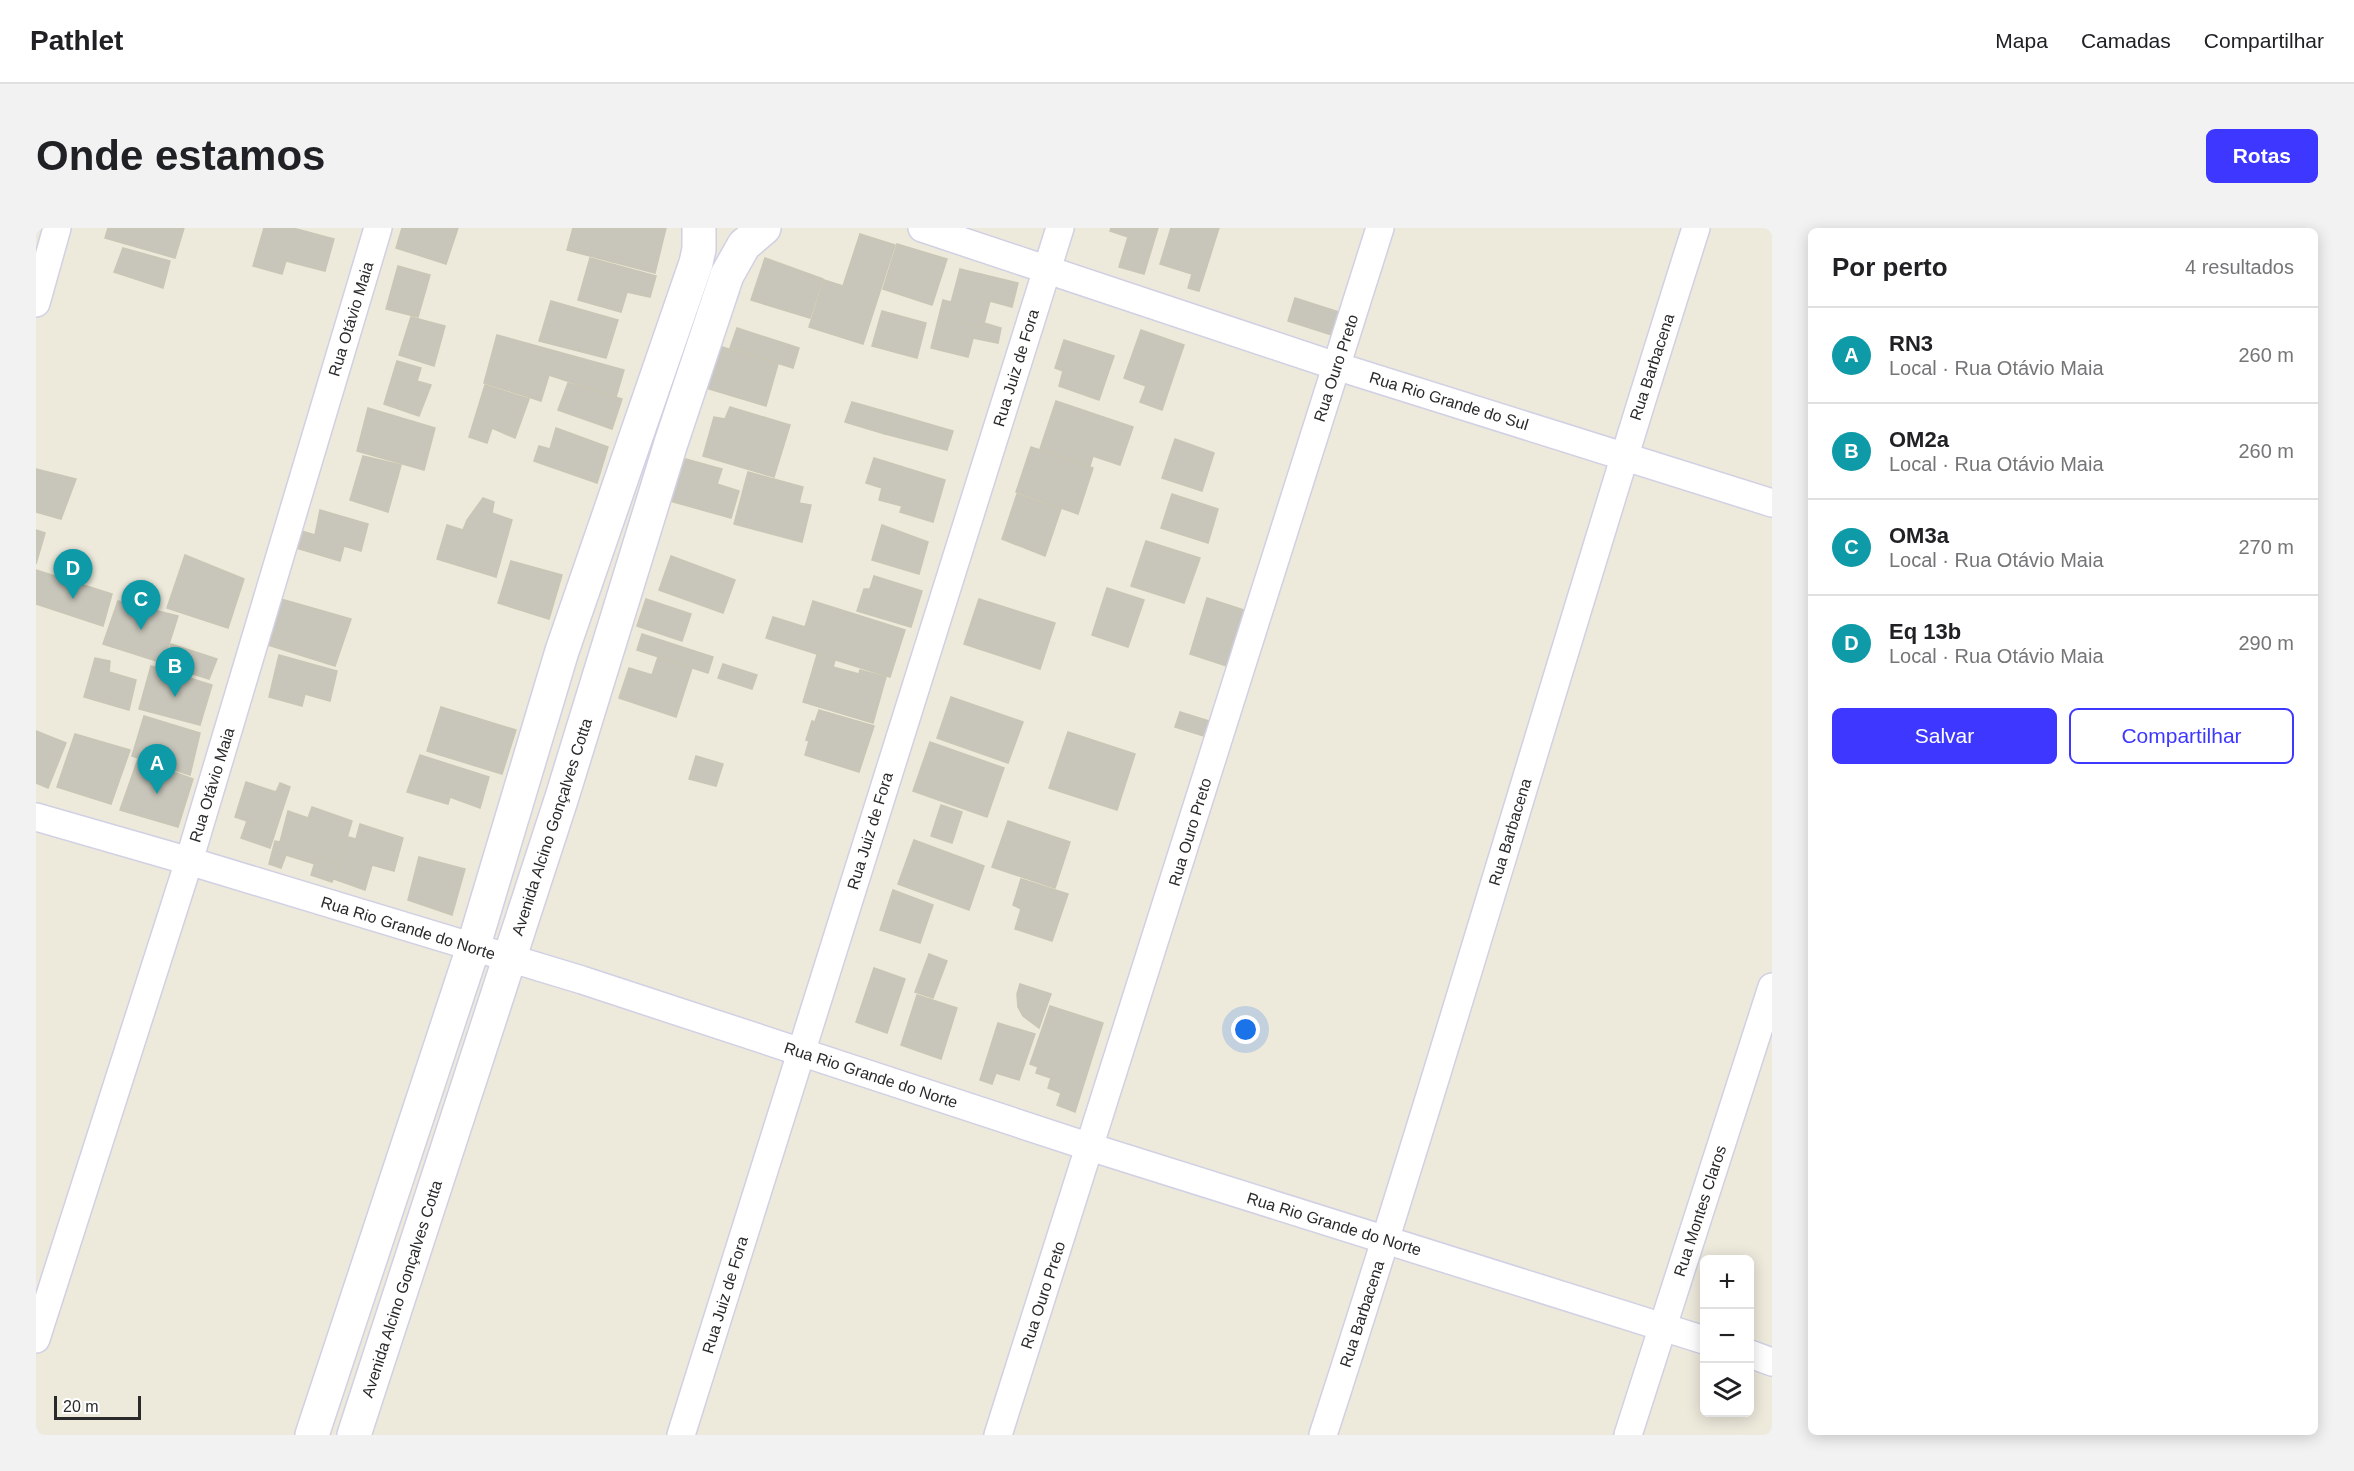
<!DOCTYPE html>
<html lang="pt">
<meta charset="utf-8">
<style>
:root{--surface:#fff;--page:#f2f2f2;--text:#202124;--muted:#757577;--line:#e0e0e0;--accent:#3e37ff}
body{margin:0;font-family:Helvetica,sans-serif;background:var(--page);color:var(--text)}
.controls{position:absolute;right:18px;bottom:18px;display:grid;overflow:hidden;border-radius:9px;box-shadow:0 3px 15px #0003}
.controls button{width:54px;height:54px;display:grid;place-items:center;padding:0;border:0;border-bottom:2px solid var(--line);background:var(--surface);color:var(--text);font:30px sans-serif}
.scale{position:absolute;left:18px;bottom:15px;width:87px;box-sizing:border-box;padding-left:6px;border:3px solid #2a2a2a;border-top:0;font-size:16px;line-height:21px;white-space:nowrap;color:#2a2a2a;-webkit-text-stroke:4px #fff;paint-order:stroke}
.you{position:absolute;left:1210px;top:802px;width:21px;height:21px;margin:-15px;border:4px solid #fff;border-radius:50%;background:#1a73e8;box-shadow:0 0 0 9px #1a73e833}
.badge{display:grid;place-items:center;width:39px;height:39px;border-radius:50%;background:var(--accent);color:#fff;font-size:20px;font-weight:700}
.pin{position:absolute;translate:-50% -50px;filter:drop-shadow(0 2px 3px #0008)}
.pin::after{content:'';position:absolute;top:32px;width:21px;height:18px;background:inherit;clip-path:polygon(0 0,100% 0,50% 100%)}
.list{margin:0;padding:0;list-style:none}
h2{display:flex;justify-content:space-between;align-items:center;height:78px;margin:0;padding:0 24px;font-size:26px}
h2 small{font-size:20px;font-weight:400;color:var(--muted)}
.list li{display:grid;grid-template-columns:39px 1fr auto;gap:18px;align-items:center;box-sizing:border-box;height:96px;padding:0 24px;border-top:2px solid var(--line)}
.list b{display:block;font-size:22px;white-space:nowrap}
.list p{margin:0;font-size:20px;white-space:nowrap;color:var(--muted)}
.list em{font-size:20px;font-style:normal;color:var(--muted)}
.actions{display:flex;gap:12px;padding:18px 24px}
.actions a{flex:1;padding:14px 0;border:2px solid var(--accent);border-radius:9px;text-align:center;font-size:21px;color:var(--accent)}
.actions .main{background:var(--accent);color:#fff}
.icon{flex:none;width:33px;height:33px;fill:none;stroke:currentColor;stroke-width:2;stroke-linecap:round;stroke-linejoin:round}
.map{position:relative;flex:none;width:1736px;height:1207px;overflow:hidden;border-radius:9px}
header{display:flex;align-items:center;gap:36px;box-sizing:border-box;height:84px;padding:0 30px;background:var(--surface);border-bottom:2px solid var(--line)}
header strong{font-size:28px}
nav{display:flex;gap:33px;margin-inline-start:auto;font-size:21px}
.intro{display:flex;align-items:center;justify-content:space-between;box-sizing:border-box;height:144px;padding:0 36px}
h1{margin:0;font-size:42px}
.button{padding:15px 27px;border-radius:9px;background:var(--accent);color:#fff;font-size:21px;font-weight:700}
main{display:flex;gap:36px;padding:0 36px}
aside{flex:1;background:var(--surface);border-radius:9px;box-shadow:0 3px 15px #0003}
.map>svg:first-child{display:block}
</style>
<header>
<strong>Pathlet</strong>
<nav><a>Mapa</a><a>Camadas</a><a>Compartilhar</a></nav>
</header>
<div class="intro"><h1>Onde estamos</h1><a class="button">Rotas</a></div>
<main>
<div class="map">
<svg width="1736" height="1207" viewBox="0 0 1736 1207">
<rect width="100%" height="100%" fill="#ede9db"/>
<g fill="#c8c6ba" stroke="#c9c6b5" stroke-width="1.5">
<path d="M72 0H148L139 30 69 10Z"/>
<path d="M228 0H257L298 11 289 43 250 33 246 46 217 38Z"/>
<path d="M366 0H422L410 36 360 20Z"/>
<path d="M537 0H630L619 45 531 22Z"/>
<path d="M1075 0H1122L1108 46 1083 39 1092 9 1074 3Z"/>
<path d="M1135 0H1183L1163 63 1152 60 1156 46 1124 36Z"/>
<path d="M824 6 859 17 827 116 773 99 788 52 807 58Z"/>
<path d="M861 16 911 31 896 77 847 61Z"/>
<path d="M87 20 134 33 127 60 78 44Z"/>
<path d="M554 30 620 48 614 69 591 64 585 84 542 72Z"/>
<path d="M729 30 787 51 774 90 715 72Z"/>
<path d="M362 38 394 47 382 89 350 81Z"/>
<path d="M924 41 982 55 976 79 954 73 947 99 911 90Z"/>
<path d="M1259 70 1306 85 1299 108 1252 93Z"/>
<path d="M907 72 915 74 911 90 947 99 948 95 965 100 962 115 937 110 932 129 895 120Z"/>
<path d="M515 73 582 92 570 130 503 113Z"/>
<path d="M846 83 890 95 881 130 836 118Z"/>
<path d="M375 89 409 98 398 138 363 127Z"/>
<path d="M701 100 763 120 757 140 694 120Z"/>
<path d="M1105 102 1148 117 1126 182 1104 174 1110 158 1088 150Z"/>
<path d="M461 107 588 142 580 169 513 147 505 173 448 155Z"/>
<path d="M1028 112 1078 128 1063 172 1023 158 1027 143 1019 140Z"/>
<path d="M683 118 742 136 730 178 670 160Z"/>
<path d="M361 133 385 140 381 153 395 157 383 188 348 176Z"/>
<path d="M532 155 586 171 576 201 522 182Z"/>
<path d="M449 157 493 171 479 210 456 200 451 215 433 209Z"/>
<path d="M1020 173 1097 199 1084 237 1057 228 1054 238 1004 221Z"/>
<path d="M816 174 855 185 849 206 809 194Z"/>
<path d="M694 179 754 197 738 249 667 228 678 189 689 191Z"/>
<path d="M332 180 399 200 388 242 321 223Z"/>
<path d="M855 185 917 203 911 222 849 206Z"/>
<path d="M520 200 572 219 561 255 498 233 503 218 514 221Z"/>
<path d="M1139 211 1178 225 1166 263 1126 250Z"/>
<path d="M995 219 1057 240 1042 286 980 264Z"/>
<path d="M327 228 365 237 352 284 314 272Z"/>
<path d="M646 230 686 241 681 256 703 263 695 290 634 273Z"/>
<path d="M838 230 909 252 897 294 864 284 866 278 843 272 846 260 830 255Z"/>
<path d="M0 241 40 251 25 291 0 284Z"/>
<path d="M712 244 767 259 763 275 775 277 766 314 698 296Z"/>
<path d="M981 266 1025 281 1009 328 966 311Z"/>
<path d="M1136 266 1182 281 1172 315 1125 300Z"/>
<path d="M447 270 458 274 456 285 476 292 460 349 401 331 411 297 427 302 431 292Z"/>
<path d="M284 282 332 296 325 323 308 318 304 333 257 319 262 302 279 307Z"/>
<path d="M846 297 892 314 883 346 836 332Z"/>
<path d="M0 302 9 305 0 336Z"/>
<path d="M1110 313 1164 330 1148 375 1095 358Z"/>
<path d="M149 327 208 351 192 400 131 380Z"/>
<path d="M635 328 699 352 687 385 623 362Z"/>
<path d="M475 333 526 347 513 391 462 375Z"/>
<path d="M0 342 76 366 67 398 0 376Z"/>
<path d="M838 348 886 363 875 399 821 383 828 361H834Z"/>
<path d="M1071 360 1108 372 1092 419 1056 407Z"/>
<path d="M1171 370 1214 384 1197 440 1154 426Z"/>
<path d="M245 371 315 391 299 438 232 417Z"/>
<path d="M610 371 655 386 646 413 601 398Z"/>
<path d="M943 371 1019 395 1004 441 928 416Z"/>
<path d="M82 373 142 388 127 435 67 416Z"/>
<path d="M777 373 869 402 854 449 730 410 737 389 769 399Z"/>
<path d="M606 406 677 429 672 445 601 422Z"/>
<path d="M135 416 181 431 173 451 129 437Z"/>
<path d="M243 427 301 443 294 473 269 466 266 478 233 469Z"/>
<path d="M781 427 799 432 797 439 823 446 824 442 850 449 837 495 767 474Z"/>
<path d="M622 429 656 440 640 489 583 470 593 440 616 447Z"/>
<path d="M59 430 74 433 73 444 100 452 93 482 48 469Z"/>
<path d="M687 436 721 447 716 461 682 450Z"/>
<path d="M115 438 176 457 164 497 103 481Z"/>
<path d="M915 469 987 494 972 535 901 510Z"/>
<path d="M405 479 480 502 466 546 391 523Z"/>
<path d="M783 482 838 498 823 544 769 527 773 513 770 512 776 493 779 494Z"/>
<path d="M1144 484 1173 493 1168 508 1139 499Z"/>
<path d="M108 488 164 505 154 547 96 528Z"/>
<path d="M0 503 30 515 12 560 0 555Z"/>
<path d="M1032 504 1099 526 1081 582 1013 560Z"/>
<path d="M39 506 94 522 75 576 21 559Z"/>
<path d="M894 514 968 540 951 589 877 563Z"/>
<path d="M384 527 453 549 444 580 414 569 412 576 371 564Z"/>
<path d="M660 528 687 536 680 558 653 551Z"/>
<path d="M102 531 157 551 142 599 84 582Z"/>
<path d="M210 554 240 564 244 555 254 559 234 620 205 610 211 593 199 589Z"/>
<path d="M905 577 926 584 916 615 895 608Z"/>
<path d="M276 579 316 593 303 636 281 628 279 636 250 627 245 640 233 636 239 613 244 614 252 583 272 590Z"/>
<path d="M972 593 1034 614 1019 660 956 639Z"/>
<path d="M324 596 367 610 358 643 336 637 329 662 298 651 312 609 320 611Z"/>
<path d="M878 612 948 638 933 682 862 656Z"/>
<path d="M281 628 303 636 296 654 275 647Z"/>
<path d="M383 629 429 641 416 687 372 672Z"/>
<path d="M985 651 1032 666 1016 713 979 701 985 681 977 677Z"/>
<path d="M857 662 897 677 884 715 844 702Z"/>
<path d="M893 726 911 733 897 770 879 764Z"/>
<path d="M838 740 869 751 851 805 820 794Z"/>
<path d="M984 756 1015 766 1003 800 987 788 982 779 981 766Z"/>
<path d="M881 767 921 780 905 831 865 817Z"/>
<path d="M1014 778 1067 795 1039 884 1021 877 1025 865 1012 860 1015 850 1000 845 1002 839 994 836Z"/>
<path d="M962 795 999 806 983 852 960 845 956 856 944 852Z"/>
</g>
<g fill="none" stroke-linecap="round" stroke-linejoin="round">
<defs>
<g id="minor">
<path d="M886 0 1300 138 1736 275"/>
<path d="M0 75 21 0"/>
<path d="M0 589 153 633 546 752 1054 919 1668 1112"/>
<path d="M0 1111 153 633 342 0"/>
<path d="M1714 1126 1736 1134"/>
<path d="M645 1207 1024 0"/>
<path d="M962 1207 1344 0"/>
<path d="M1287 1207C1417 807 1532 401 1660 0"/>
<path d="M1592 1207 1736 759"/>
</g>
<g id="secondary">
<path d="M276 1207 437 720 526 423 660 35 663 21V0"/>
<path d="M318 1207 526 569 635 215 691 47 708 17 728 0"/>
</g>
</defs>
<use href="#minor" stroke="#d1d0e4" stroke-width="30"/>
<use href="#secondary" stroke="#d1d0e4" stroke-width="36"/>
<use href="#minor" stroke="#fff" stroke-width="27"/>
<use href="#secondary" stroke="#fff" stroke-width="33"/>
</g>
<g text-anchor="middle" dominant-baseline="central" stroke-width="6" stroke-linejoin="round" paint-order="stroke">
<g font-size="16" fill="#2a2a2a" stroke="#fff">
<text transform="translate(315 91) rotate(-73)">Rua Otávio Maia</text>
<text transform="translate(1616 139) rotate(-72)">Rua Barbacena</text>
<text transform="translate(980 140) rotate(-73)">Rua Juiz de Fora</text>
<text transform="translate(1300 140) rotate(-72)">Rua Ouro Preto</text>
<text transform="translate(1413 173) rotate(17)">Rua Rio Grande do Sul</text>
<text transform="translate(176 557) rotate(-73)">Rua Otávio Maia</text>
<text transform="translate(516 599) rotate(-72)">Avenida Alcino Gonçalves Cotta</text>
<text transform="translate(834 603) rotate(-73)">Rua Juiz de Fora</text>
<text transform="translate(1154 604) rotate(-73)">Rua Ouro Preto</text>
<text transform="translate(1474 604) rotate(-73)">Rua Barbacena</text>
<text transform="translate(372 700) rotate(17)">Rua Rio Grande do Norte</text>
<text transform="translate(835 847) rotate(18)">Rua Rio Grande do Norte</text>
<text transform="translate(1664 983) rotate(-72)">Rua Montes Claros</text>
<text transform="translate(1298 996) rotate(17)">Rua Rio Grande do Norte</text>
<text transform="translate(366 1061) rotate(-72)">Avenida Alcino Gonçalves Cotta</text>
<text transform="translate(689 1067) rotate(-73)">Rua Juiz de Fora</text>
<text transform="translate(1007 1067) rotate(-72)">Rua Ouro Preto</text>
<text transform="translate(1326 1086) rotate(-72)">Rua Barbacena</text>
</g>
</g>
</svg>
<div class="controls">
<button>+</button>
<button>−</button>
<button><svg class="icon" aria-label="layers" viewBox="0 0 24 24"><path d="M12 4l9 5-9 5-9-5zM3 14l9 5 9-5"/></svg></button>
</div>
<div class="scale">20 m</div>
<div class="you"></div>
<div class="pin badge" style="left:121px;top:566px;background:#0f9aa8">A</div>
<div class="pin badge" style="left:139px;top:469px;background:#0f9aa8">B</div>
<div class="pin badge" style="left:105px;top:402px;background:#0f9aa8">C</div>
<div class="pin badge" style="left:37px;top:371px;background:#0f9aa8">D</div>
</div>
<aside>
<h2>Por perto<small>4 resultados</small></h2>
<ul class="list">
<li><span class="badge" style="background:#0f9aa8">A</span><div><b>RN3</b><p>Local · Rua Otávio Maia</p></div><em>260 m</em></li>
<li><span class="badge" style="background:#0f9aa8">B</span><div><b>OM2a</b><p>Local · Rua Otávio Maia</p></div><em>260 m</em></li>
<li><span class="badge" style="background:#0f9aa8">C</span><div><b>OM3a</b><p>Local · Rua Otávio Maia</p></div><em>270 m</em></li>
<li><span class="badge" style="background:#0f9aa8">D</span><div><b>Eq 13b</b><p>Local · Rua Otávio Maia</p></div><em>290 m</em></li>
</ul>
<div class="actions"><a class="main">Salvar</a><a>Compartilhar</a></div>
</aside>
</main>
